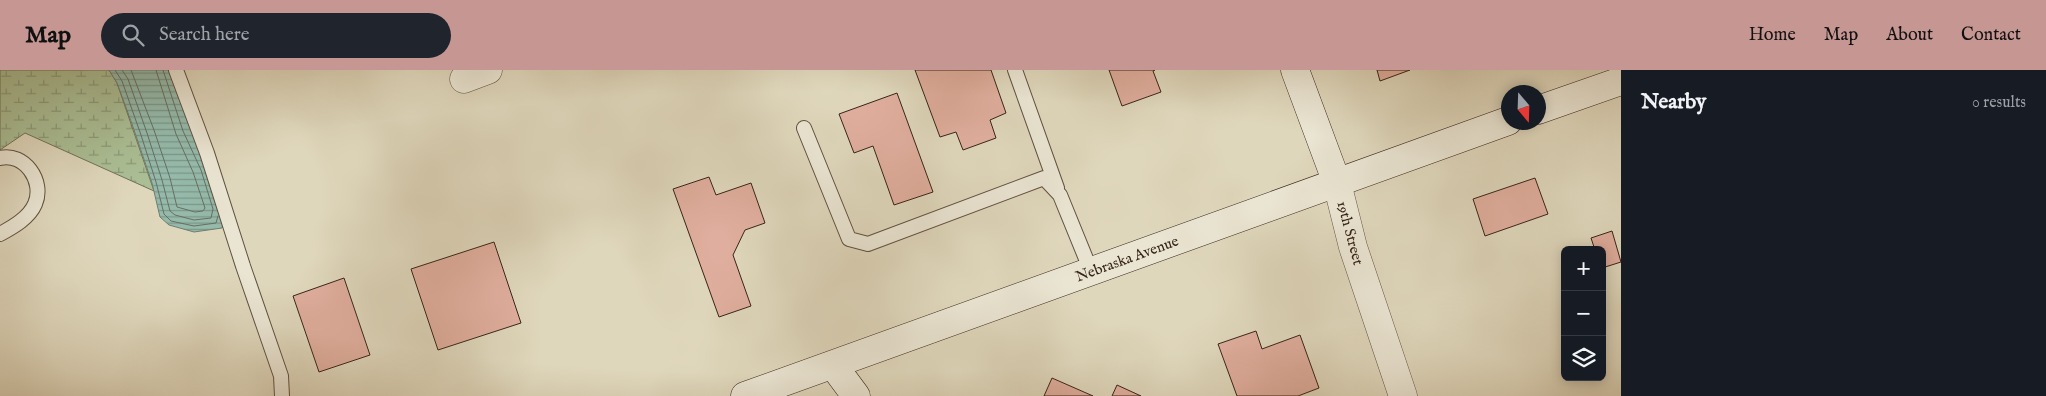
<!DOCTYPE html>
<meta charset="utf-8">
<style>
:root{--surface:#171b24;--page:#20242c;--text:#f1f3f6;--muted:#9ea1a6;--line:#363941;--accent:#c59692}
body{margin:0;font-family:"IM FELL English",serif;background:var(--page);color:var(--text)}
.controls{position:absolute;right:15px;bottom:15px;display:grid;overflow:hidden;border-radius:8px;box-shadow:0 2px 12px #0003}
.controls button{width:45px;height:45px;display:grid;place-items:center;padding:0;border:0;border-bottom:1px solid var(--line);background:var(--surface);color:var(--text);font:25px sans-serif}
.compass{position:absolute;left:1501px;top:15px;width:45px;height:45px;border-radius:50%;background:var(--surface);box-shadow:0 2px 12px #0003;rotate:161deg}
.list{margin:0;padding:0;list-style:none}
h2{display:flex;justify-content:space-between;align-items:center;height:65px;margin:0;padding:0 20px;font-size:21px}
h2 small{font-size:16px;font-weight:400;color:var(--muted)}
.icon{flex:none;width:28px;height:28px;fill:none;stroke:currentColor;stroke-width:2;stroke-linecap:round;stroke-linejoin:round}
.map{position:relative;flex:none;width:1621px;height:326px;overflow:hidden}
header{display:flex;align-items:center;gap:30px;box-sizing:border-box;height:70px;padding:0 25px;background:var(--accent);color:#111}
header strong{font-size:24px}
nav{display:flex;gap:28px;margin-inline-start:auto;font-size:18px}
.search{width:350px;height:45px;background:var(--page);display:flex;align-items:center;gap:12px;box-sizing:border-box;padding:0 18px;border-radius:28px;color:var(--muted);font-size:19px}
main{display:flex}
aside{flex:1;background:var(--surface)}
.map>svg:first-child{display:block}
</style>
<header>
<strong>Map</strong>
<div class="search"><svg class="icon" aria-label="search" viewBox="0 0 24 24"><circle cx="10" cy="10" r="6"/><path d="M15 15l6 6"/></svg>Search here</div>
<nav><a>Home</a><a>Map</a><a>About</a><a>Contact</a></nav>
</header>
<main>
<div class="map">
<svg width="1621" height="326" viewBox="0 0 1621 326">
<defs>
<pattern id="wetland-marsh" width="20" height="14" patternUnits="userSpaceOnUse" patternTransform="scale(1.25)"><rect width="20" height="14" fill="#abbf96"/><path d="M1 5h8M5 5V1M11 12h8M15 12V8" fill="none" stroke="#8c9b79"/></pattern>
<pattern id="water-rules" width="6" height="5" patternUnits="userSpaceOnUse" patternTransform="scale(1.25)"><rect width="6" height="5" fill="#95baab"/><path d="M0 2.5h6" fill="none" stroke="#7a978a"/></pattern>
</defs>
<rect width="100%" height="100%" fill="#dfd7bc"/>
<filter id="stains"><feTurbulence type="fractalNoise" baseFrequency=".004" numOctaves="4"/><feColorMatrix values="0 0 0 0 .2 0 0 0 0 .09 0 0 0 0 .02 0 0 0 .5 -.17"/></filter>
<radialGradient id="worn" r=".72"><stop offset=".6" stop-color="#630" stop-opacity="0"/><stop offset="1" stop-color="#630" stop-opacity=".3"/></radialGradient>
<path fill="url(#wetland-marsh)" stroke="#707257" d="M0 0H109L117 13 154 121 25 63 0 80Z"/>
<path fill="url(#water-rules)" stroke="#6f7e70" d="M109 0H174L225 139 222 158 194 162 169 155 160 147 152 113 132 54 117 13Z"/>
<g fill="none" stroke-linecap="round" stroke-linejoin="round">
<g stroke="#666f62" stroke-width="1">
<path d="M115 0 122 11 141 65 156 112 164 144 171 151 194 156 216 153 218 146"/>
<path d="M122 0 128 9 147 63 162 110 170 141 175 145 194 150 211 148 213 139 201 100 183 61 163 0"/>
<path d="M131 0 154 60 170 108 177 137 195 142 203 141 205 138 193 102 176 64 156 0"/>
</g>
</g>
<g fill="#e0ae9e" stroke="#362418">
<path d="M915 0H991L1006 43 990 50 996 68 963 80 956 62 940 67Z"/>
<path d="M1109 0H1155L1153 1 1161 22 1122 36Z"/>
<path d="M1377 0H1410L1380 11Z"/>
<path d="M897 23 933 122 894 135 873 76 854 83 839 44Z"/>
<path d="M709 107 716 125 751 113 765 153 745 160 733 185 751 236 719 247 673 119Z"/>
<path d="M1535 108 1548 144 1485 166 1473 129Z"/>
<path d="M1612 161 1621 192 1602 198V180H1595L1591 168Z"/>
<path d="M494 172 521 253 438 280 411 199Z"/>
<path d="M344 208 370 285 319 302 293 226Z"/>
<path d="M1256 261 1262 279 1300 265 1319 318 1298 326H1237L1218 274Z"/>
<path d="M1052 308 1093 326H1044Z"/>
<path d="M1117 315 1141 326H1112Z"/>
</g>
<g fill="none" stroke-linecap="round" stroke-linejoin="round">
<defs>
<g id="lane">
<path d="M176 0 207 83 243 196 281 306 282 326"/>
<path d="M1015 0 1057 118"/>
<path d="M804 58 849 169 868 174 1044 108 1060 125 1091 201"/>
<path d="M0 88C24 82 45 111 35 134 29 148 13 157 0 164"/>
</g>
<g id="street">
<path d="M464 9 488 0"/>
<path d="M1337 113 1353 177 1403 326"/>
</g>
<g id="secondary">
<path d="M1295 0 1337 113"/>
<path d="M1538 40 1621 11"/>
<path d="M833 295 856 326"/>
<path d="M745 326 1508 51"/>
</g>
</defs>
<use href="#lane" stroke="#605141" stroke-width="16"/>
<use href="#street" stroke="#605141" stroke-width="29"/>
<use href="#secondary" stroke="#362418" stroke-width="29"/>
<use href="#lane" stroke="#eae5d3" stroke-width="14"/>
<use href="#street" stroke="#eae5d3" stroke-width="28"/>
<use href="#secondary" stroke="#eae5d3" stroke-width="28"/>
</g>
<g text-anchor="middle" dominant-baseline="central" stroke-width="4" stroke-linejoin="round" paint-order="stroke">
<g font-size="15" fill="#362418" stroke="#eae5d3">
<text transform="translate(1350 163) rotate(75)">19th Street</text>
<text transform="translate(1127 189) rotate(-20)">Nebraska Avenue</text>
</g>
</g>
<rect width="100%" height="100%" filter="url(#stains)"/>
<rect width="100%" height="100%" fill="url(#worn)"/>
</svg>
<div class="controls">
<button>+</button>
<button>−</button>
<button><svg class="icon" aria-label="layers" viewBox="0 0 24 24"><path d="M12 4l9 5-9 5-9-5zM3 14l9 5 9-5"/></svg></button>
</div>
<svg class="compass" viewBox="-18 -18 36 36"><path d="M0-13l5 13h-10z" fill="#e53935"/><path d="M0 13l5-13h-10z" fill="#9ea1a6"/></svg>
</div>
<aside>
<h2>Nearby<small>0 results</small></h2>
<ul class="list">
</ul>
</aside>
</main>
